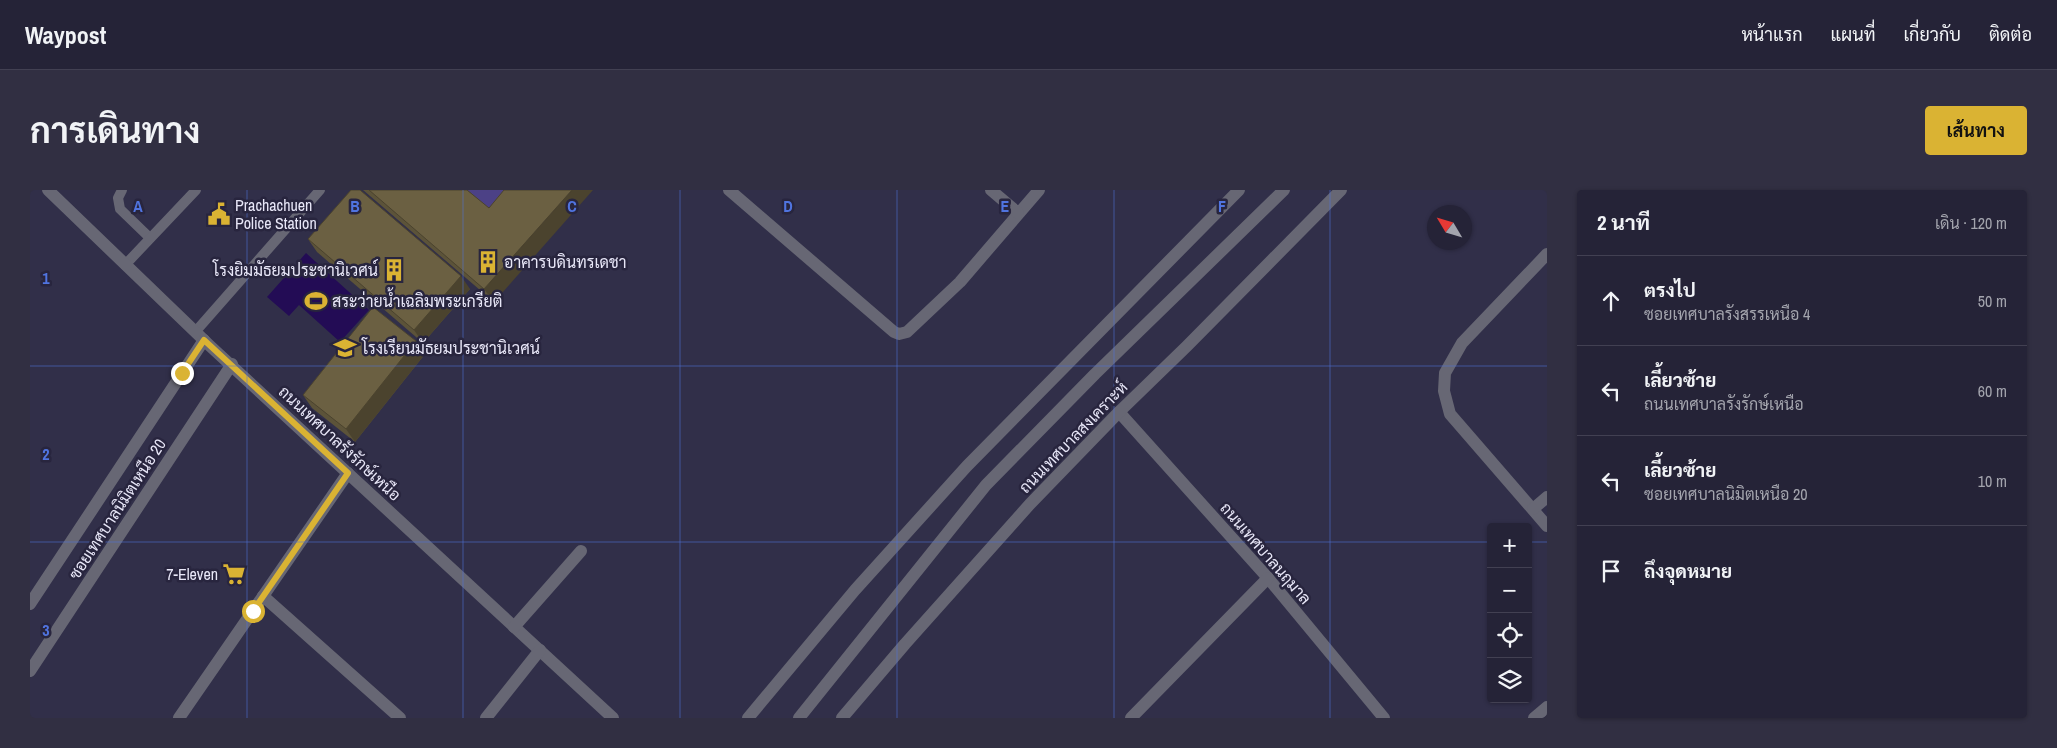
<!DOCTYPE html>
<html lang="th">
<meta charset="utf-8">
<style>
:root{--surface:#252337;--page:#312f42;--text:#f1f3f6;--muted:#a3a4ad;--line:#424052;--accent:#dab333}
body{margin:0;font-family:"Archivo Narrow",Sarabun,sans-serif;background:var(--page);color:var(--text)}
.controls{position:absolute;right:15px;bottom:15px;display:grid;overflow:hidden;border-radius:5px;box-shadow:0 1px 4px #0004}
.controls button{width:45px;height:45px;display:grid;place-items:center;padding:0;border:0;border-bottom:1px solid var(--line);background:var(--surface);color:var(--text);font:25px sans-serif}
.compass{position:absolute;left:1397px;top:15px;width:45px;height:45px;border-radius:50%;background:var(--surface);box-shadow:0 1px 4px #0004;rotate:308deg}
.stop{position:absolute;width:15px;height:15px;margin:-11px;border:4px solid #dab333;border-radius:50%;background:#fff}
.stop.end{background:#dab333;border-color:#fff;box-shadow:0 1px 5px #0008}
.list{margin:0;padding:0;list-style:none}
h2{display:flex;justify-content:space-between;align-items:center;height:65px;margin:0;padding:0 20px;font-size:21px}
h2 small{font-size:16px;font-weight:400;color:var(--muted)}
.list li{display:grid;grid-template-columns:32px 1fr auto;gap:15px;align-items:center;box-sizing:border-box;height:90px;padding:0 20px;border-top:1px solid var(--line)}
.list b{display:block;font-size:19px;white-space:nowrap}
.list p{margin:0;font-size:16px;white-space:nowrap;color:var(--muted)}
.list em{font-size:16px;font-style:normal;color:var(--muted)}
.icon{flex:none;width:28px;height:28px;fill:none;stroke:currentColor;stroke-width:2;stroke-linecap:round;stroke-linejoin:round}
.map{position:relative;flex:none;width:1517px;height:528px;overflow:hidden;border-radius:5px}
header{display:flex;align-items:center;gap:30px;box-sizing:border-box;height:70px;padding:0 25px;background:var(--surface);border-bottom:1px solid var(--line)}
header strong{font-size:24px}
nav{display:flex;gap:28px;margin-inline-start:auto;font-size:18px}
.intro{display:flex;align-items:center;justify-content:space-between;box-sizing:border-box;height:120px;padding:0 30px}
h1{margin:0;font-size:35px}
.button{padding:12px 22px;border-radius:5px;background:var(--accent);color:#111;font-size:18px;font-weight:700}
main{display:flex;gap:30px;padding:0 30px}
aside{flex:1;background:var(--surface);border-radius:5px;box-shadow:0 1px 4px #0004}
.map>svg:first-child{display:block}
</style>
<header>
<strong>Waypost</strong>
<nav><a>หน้าแรก</a><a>แผนที่</a><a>เกี่ยวกับ</a><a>ติดต่อ</a></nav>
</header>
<div class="intro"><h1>การเดินทาง</h1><a class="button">เส้นทาง</a></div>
<main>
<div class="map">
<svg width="1517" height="528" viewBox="0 0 1517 528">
<rect width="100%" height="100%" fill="#312f49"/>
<path fill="#4c4186" d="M437 0H481L462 22Z"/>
<path fill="#230c55" d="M276 63 339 120 310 152 269 115 259 126 237 107Z"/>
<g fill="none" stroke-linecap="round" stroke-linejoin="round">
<g stroke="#676774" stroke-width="10">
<path d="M92 0 88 8 90 19 120 48"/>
<path d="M95 75 166 0"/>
<path d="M166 141 290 0"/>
</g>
<g stroke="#676774" stroke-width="12">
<path d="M18 0 179 155 583 528"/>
<path d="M699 0 864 142 869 144 877 142 930 92 1009 0"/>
<path d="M961 0 988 23"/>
<path d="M1517 64 1432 153 1415 183 1414 201 1420 224 1517 336"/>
<path d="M1089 222 1238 388 1354 528"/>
<path d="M1503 319 1517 307"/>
<path d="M233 406 370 528"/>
<path d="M0 414 174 150"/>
<path d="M484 437 551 361"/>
<path d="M0 481 202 174"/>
<path d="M149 528 318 283"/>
<path d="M456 528 510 460"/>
<path d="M718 528 825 400 937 276 1209 0"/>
<path d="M812 528 875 454 1000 314 1089 222 1157 156 1311 0"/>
<path d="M1101 528 1238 388"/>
<path d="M1504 528 1517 517"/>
</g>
<path stroke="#676774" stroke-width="12" d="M769 528 956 295 1065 184 1254 0"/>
</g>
<g fill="#5c5339">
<path d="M333 0H437L464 112Z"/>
<path d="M278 49 440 99 393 153 287 62Z"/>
<path d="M386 151 395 164 325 252 282 218 273 205Z"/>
</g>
<g fill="#4b432e">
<path d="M542 0H563L464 112 454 99Z"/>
<path d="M431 86 440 99 393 153 384 140Z"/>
<path d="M386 151 395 164 325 252 316 239Z"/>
</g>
<g fill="#6b6042" stroke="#4b432e">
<path d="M321 0H330L431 86 384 140 278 49Z"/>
<path d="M339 0H437L459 18 474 0H542L454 99Z"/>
<path d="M343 117 386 151 316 239 273 205Z"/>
</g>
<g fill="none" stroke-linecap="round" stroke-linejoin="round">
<path stroke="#dab333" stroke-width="6" d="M152 183 174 150 318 283 223 421"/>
</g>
<path fill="none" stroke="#5074e0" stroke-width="1" stroke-opacity="0.55" d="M217 0V528M433 0V528M650 0V528M867 0V528M1084 0V528M1300 0V528M0 176H1517M0 352H1461M1498 352H1517"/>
<defs>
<symbol id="civic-bare" viewBox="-9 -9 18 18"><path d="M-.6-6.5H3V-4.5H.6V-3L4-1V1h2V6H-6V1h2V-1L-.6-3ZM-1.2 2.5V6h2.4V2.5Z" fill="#dab333" stroke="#28253e" stroke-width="2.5" paint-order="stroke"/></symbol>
<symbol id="building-bare" viewBox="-9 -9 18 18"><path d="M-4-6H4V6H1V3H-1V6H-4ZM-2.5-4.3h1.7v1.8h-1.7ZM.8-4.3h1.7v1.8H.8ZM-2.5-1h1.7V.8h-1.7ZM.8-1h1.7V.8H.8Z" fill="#dab333" stroke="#28253e" stroke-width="2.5" paint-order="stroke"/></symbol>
<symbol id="stadium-bare" viewBox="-9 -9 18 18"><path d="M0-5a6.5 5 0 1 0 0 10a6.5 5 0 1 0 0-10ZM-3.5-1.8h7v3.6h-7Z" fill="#dab333" stroke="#28253e" stroke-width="2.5" paint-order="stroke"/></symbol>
<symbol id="school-bare" viewBox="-9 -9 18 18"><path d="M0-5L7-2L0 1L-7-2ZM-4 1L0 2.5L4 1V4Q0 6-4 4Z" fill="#dab333" stroke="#28253e" stroke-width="2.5" paint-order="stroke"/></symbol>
<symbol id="supermarket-bare" viewBox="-9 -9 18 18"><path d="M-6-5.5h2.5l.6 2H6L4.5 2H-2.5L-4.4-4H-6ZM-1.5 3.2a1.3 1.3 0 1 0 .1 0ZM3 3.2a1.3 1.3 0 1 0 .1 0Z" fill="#dab333" stroke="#28253e" stroke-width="2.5" paint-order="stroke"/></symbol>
</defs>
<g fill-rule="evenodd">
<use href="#civic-bare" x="173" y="8" width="32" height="32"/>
<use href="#building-bare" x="442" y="56" width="32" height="32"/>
<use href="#building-bare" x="348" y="64" width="32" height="32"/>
<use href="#stadium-bare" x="270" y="95" width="32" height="32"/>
<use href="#school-bare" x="299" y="142" width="32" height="32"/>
<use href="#supermarket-bare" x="188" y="368" width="32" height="32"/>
</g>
<g text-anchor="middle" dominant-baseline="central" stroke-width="5" stroke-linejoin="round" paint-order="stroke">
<g font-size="16" fill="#e8e7f8" stroke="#28253e" text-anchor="start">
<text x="205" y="15">Prachachuen<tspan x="205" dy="18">Police Station</tspan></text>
<text x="474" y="72">อาคารบดินทรเดชา</text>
<text x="348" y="80" text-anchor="end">โรงยิมมัธยมประชานิเวศน์</text>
<text x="302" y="111">สระว่ายนํ้าเฉลิมพระเกรียติ</text>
<text x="332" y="158">โรงเรียนมัธยมประชานิเวศน์</text>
<text x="188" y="384" text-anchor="end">7-Eleven</text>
</g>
<g font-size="16" fill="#e8e7f8" stroke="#28253e">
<text transform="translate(1043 247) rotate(-46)">ถนนเทศบาลสงเคราะห์</text>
<text transform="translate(310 253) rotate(43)">ถนนเทศบาลรังรักษ์เหนือ</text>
<text transform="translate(87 319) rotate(-57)">ซอยเทศบาลนิมิตเหนือ 20</text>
<text transform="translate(1236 363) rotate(49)">ถนนเทศบาลนฤมาล</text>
</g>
</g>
<g font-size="16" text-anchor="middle" font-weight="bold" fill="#5074e0" stroke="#28253e" stroke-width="5" stroke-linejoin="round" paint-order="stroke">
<text x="108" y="22">A</text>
<text x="325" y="22">B</text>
<text x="542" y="22">C</text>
<text x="758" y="22">D</text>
<text x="975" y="22">E</text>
<text x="1192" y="22">F</text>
<text x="16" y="94">1</text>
<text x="16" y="270">2</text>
<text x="16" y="446">3</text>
</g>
</svg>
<div class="controls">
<button>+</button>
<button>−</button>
<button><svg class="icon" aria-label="locate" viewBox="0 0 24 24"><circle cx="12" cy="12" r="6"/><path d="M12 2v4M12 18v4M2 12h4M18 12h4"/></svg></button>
<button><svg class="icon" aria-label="layers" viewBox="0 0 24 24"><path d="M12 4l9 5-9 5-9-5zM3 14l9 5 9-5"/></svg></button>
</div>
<svg class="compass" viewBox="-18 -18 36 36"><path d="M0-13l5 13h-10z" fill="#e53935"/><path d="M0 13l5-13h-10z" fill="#a3a4ad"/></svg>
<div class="stop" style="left:223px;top:421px"></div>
<div class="stop end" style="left:152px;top:183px"></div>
</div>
<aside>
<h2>2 นาที<small>เดิน · 120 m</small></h2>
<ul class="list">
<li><svg class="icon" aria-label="ahead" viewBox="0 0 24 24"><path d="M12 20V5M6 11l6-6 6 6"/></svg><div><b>ตรงไป</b><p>ซอยเทศบาลรังสรรเหนือ 4</p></div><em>50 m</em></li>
<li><svg class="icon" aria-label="left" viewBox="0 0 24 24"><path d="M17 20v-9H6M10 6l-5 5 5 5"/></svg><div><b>เลี้ยวซ้าย</b><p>ถนนเทศบาลรังรักษ์เหนือ</p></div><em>60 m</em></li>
<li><svg class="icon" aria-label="left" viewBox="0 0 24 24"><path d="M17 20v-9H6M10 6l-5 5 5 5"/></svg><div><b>เลี้ยวซ้าย</b><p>ซอยเทศบาลนิมิตเหนือ 20</p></div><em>10 m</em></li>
<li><svg class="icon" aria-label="arrive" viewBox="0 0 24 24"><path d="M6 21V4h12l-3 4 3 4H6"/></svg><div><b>ถึงจุดหมาย</b></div></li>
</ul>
</aside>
</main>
